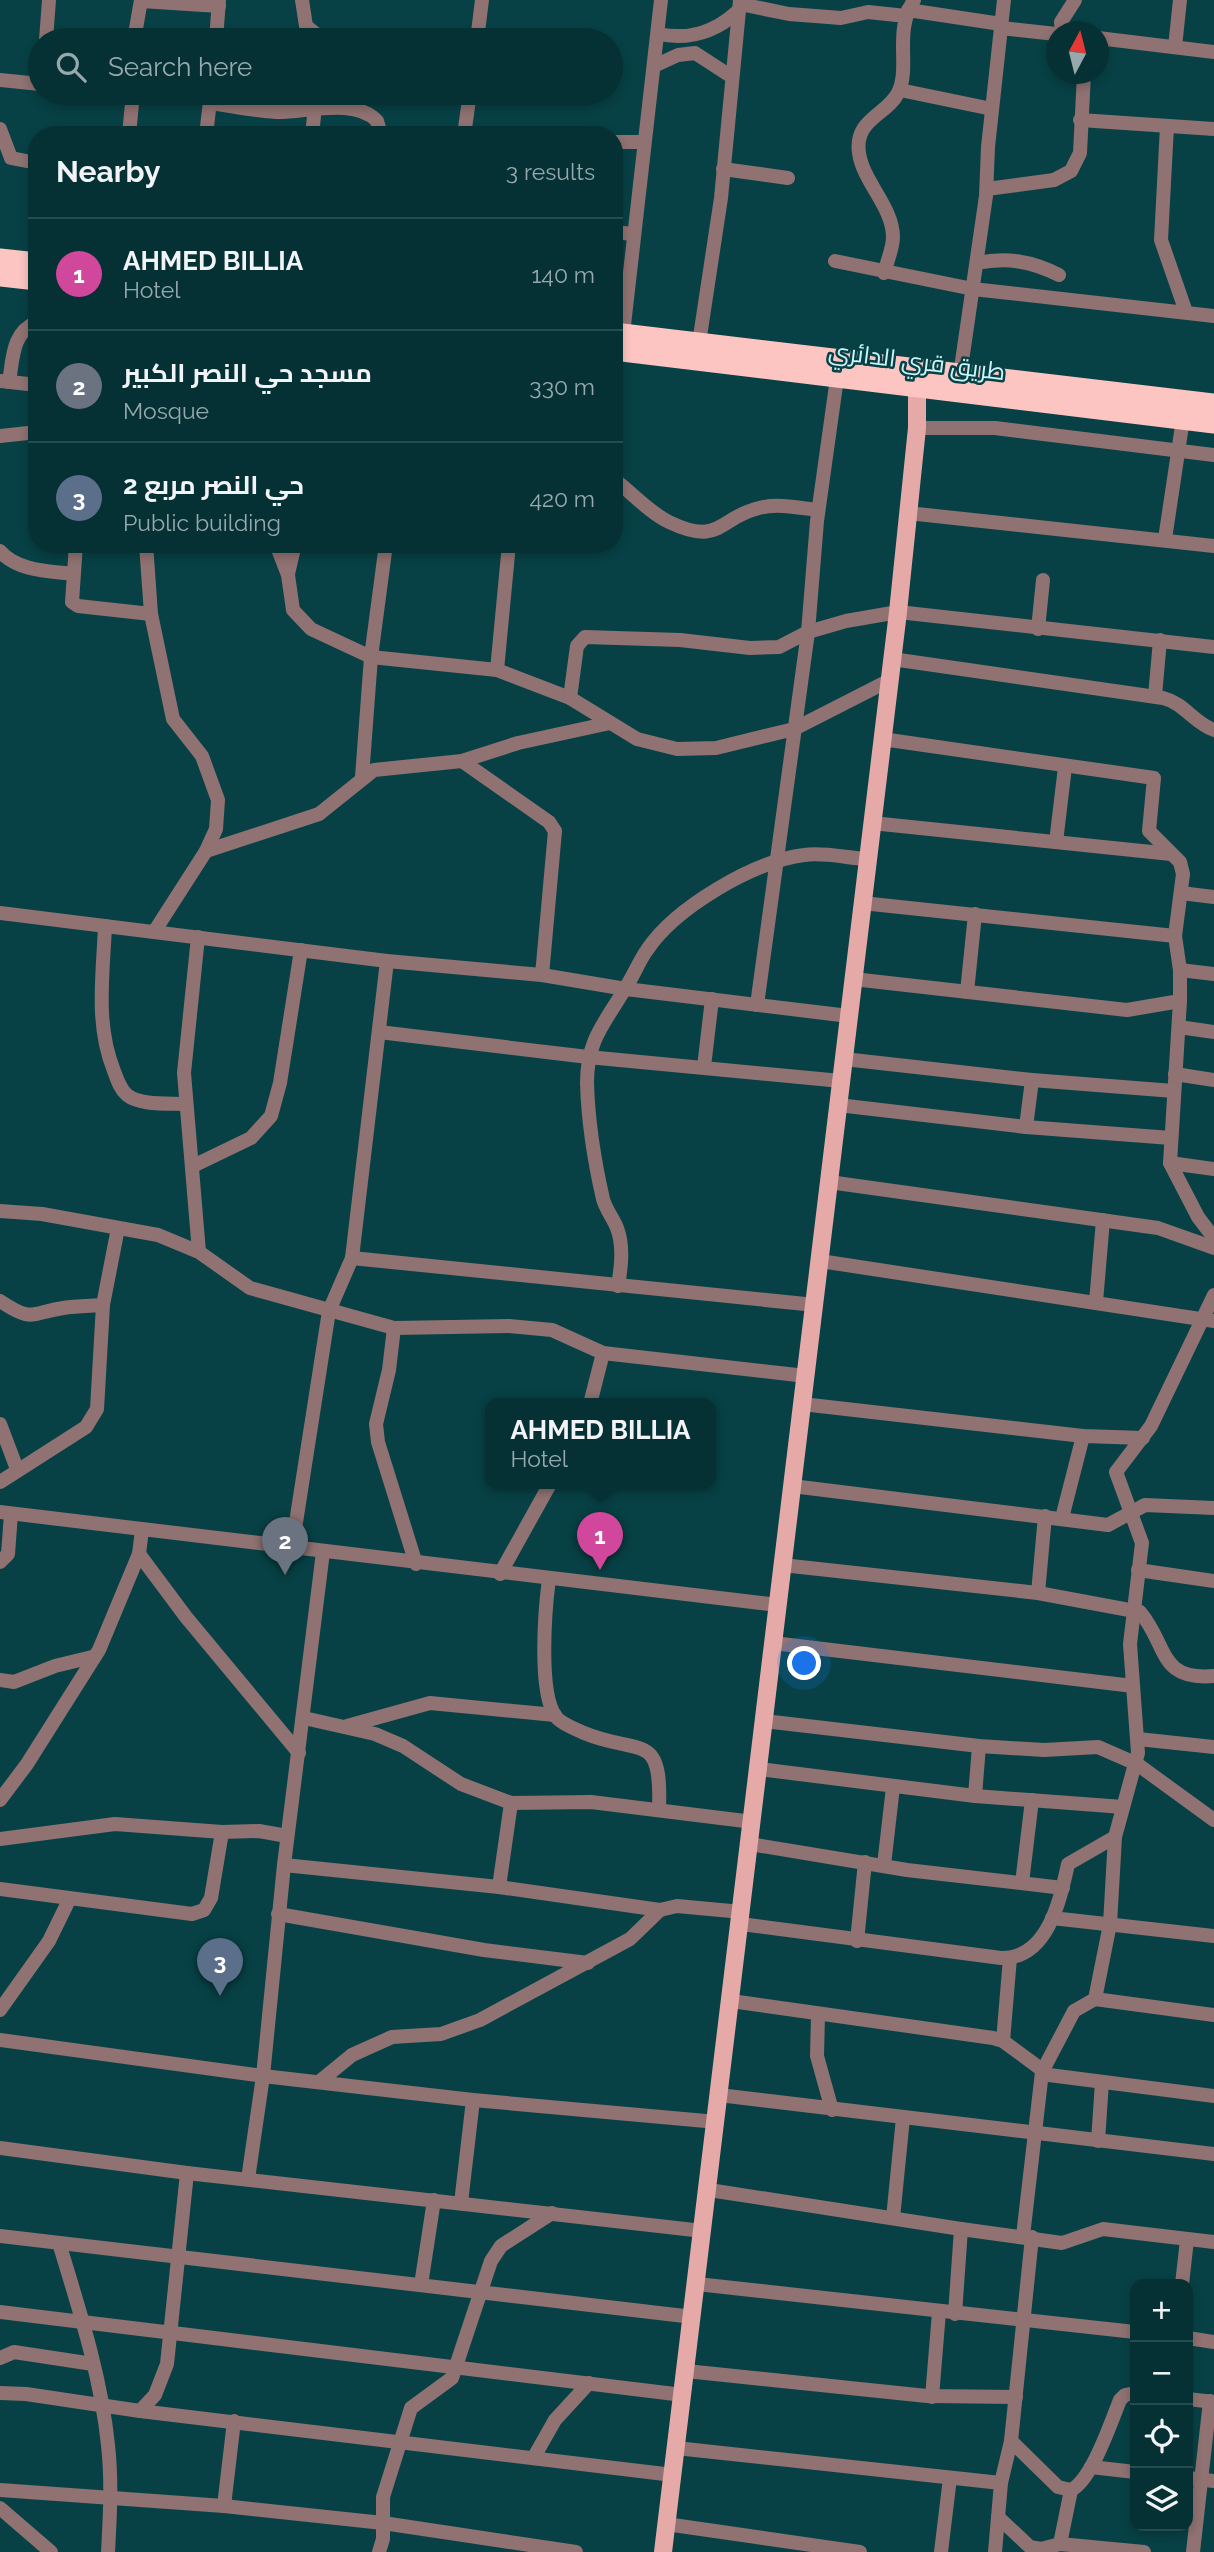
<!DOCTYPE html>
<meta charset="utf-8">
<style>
:root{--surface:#053134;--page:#133d40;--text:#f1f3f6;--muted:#97a9ac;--line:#264c4f;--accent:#f59b97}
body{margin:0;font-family:Raleway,Cairo,sans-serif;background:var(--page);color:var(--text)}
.controls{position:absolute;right:21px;bottom:21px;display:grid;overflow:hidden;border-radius:14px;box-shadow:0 4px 10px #0003}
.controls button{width:63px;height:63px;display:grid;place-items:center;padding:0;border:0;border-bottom:2px solid var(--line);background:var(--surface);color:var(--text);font:35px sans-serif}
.compass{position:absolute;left:1046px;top:21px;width:63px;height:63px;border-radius:50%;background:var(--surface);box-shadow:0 4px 10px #0003;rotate:7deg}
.you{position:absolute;left:805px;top:1664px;width:24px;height:24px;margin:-18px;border:5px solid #fff;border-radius:50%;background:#1a73e8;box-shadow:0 0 0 10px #1a73e833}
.badge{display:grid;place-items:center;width:46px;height:46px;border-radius:50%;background:var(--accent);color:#fff;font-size:23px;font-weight:700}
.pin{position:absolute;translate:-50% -58px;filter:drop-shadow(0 2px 4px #0008)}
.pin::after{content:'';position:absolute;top:37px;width:24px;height:21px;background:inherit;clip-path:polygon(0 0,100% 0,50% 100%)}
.popup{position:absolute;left:485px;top:1398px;width:231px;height:91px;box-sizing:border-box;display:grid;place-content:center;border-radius:14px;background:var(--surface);filter:drop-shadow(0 2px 5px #0005);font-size:23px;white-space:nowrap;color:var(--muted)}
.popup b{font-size:26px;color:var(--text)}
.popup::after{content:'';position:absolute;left:50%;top:100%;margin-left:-14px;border:14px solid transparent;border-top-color:var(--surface)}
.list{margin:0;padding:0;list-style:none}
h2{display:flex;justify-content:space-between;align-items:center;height:91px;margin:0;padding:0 28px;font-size:30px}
h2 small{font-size:23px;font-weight:400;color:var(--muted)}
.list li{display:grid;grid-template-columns:46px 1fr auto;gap:21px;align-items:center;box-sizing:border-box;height:112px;padding:0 28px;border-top:2px solid var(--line)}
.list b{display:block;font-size:26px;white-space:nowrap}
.list p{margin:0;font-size:23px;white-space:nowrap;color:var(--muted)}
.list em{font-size:23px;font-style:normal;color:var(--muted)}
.icon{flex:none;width:38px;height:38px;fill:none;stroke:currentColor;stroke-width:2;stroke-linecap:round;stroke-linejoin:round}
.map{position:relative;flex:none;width:1214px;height:2552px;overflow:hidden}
.search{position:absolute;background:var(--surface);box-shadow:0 4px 10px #0003;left:28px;top:28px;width:595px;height:77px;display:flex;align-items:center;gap:18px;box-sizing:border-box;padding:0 24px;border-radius:38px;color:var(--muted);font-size:26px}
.panel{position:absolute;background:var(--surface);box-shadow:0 4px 10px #0003;left:28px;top:126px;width:595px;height:427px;border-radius:28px}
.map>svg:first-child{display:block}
</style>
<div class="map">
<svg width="1214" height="2552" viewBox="0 0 1214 2552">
<rect width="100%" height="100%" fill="#074145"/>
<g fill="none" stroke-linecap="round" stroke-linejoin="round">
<g stroke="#8f7271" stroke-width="14">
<path d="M302 0 306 26 316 34 331 37 477 39"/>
<path d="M141 1 219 6"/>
<path d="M740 4 789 14 841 18 868 12 906 16"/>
<path d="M908 10 1001 24"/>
<path d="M1001 28 1056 34"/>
<path d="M1062 32 1061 22 1075 0"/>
<path d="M658 34C689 40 714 33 737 12"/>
<path d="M1098 38 1214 52"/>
<path d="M46 40 49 0"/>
<path d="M134 40 141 0"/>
<path d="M216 40 219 0"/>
<path d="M477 40 482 0"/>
<path d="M1175 47 1180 0"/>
<path d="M654 66 678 55 695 53 732 77"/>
<path d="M0 80 40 84"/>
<path d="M900 90 992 109"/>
<path d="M210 103C232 106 254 111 276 112 304 113 355 97 377 121L381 135"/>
<path d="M1080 120 1214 129"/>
<path d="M1167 126 1161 240 1186 312"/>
<path d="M0 129 11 158 37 163"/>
<path d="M129 135 133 93"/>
<path d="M206 135 211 93"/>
<path d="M312 135 315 107"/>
<path d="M464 135 470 93"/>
<path d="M614 142H644"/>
<path d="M723 169 788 178"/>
<path d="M987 189 1054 180 1071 171 1080 153 1084 74"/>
<path d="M614 232 633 234"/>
<path d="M835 261 973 289 1214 316"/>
<path d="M977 263C1007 257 1031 261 1059 275"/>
<path d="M884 273C887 262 893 248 893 237 893 207 863 182 859 153 854 119 887 115 898 93 911 67 893 33 914 0"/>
<path d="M623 334 661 0"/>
<path d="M699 343 721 198 740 0"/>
<path d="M960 375 986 196 988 147 1004 0"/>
<path d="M1 381 37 385"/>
<path d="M9 382C13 358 12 332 37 322"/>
<path d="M917 428H995L1214 455"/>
<path d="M0 436 37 432"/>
<path d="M614 479C632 493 650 513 669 522 721 547 719 517 759 508 778 503 799 508 818 510"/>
<path d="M908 513 1214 546"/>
<path d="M1165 539 1183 419"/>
<path d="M76 544 72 602 78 606 151 614"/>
<path d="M146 544 151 614 173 719 202 756 218 800 216 829 206 851 154 932"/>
<path d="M276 544 288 575 293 610 311 629 371 657 497 670 570 698 637 739 677 749 716 748 794 729 890 680"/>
<path d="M0 551C17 571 49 571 73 574"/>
<path d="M288 574 295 544"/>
<path d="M1038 629 1043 580"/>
<path d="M892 659 1163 698C1184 703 1194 723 1214 730"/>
<path d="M497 670 509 544"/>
<path d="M1155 696 1160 640"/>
<path d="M570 698 577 646 585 637 680 640 750 648 779 647 808 632 846 621 898 612 1214 647"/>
<path d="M882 739 1154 778 1149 831 1180 862 1183 874 1175 936 1180 970V1001L1170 1163 1198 1217 1214 1238"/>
<path d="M462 761 549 822 555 831 542 975"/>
<path d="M362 777 371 657 386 544"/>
<path d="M872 823 1171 854"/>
<path d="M1056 842 1065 767"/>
<path d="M206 851 319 814 374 770 462 761 518 743 610 723"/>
<path d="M1181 893 1214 897"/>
<path d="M862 903 1175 936"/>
<path d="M0 913 387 961 542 975 626 989 849 1016"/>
<path d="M105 926C103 975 95 1024 114 1071 117 1079 120 1089 127 1095 141 1106 169 1103 186 1104"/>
<path d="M198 937 184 1073 199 1252"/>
<path d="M1180 970 1214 974"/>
<path d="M853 979 1127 1010 1180 1001"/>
<path d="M967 992 975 914"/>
<path d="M757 1005 808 632 817 521 837 378"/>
<path d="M1179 1027 1214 1032"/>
<path d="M379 1032 588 1057 841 1081"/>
<path d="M844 1059 1032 1080 1174 1091"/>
<path d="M704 1067 712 999"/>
<path d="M1175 1074 1214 1080"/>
<path d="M838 1105 1026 1127 1032 1080"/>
<path d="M1026 1127 1171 1138"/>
<path d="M1170 1163 1214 1169"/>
<path d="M193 1166 251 1138 271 1116 280 1083 301 950"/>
<path d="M829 1182 1158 1228 1214 1248"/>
<path d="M0 1211 42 1214 158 1235 199 1252 250 1288 394 1328 509 1326 552 1330 603 1353 806 1376"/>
<path d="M352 1258 815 1305"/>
<path d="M820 1261 1214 1321"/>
<path d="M618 1286C621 1268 624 1246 617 1228 613 1218 606 1210 603 1199 595 1164 588 1119 587 1083 587 1039 605 1023 626 987 634 975 639 961 647 950 675 908 754 861 804 855 824 852 847 858 867 859"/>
<path d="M0 1301C33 1323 30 1313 63 1308 77 1306 90 1306 103 1305"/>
<path d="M1096 1302 1103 1220"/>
<path d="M394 1328 389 1370 376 1424 378 1442 416 1564"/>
<path d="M590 1404 603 1353"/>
<path d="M802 1404 1083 1436 1143 1438"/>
<path d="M0 1424 17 1469"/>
<path d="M0 1482 86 1427 97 1409 103 1305 118 1228"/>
<path d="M792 1486 1108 1525 1145 1505 1214 1508"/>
<path d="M0 1512 778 1605"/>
<path d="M1062 1518 1083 1436"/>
<path d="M292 1548 329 1311 352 1258 387 961"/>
<path d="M139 1554 186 1617 299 1753"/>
<path d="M0 1562 8 1554 11 1514"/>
<path d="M782 1565 1038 1593 1045 1516"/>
<path d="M1138 1570 1214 1581"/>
<path d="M500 1574 550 1484"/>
<path d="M549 1579C545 1609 538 1693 556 1717 563 1725 574 1728 584 1733 640 1756 662 1730 659 1808"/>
<path d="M1038 1593 1140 1612C1168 1645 1158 1681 1214 1676"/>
<path d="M773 1643 1133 1686"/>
<path d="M0 1680 14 1682 55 1666 92 1657"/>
<path d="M304 1718 375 1734 403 1746 461 1784 511 1803 591 1802 753 1822"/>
<path d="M764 1721 979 1746 1044 1750 1098 1747 1137 1764 1214 1820"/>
<path d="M347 1726 430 1703 555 1715"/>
<path d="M1138 1739 1214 1747"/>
<path d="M759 1769 975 1796 979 1746"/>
<path d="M975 1796 1123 1807"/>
<path d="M0 1800 27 1764 99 1650 139 1554 142 1530"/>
<path d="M0 1839 115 1824 222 1832 259 1831 287 1836"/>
<path d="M750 1844 907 1870 1063 1888"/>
<path d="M284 1865 499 1887 660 1910 677 1906 742 1912"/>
<path d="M884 1865 893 1787"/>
<path d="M1022 1883 1032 1800"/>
<path d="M499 1887 511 1803"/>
<path d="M0 1889 192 1914 204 1910 211 1898 222 1832"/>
<path d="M278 1914 484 1950 588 1963"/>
<path d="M1052 1918 1214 1936"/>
<path d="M741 1924 1001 1958C1048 1959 1060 1900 1068 1864L1115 1837"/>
<path d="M857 1941 865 1862"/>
<path d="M1095 1999 1214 2015"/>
<path d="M731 2001 993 2038 1003 2041 1049 2075 1214 2096"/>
<path d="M0 2010 49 1941 69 1900"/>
<path d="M818 2015 817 2056 832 2110"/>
<path d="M0 2040 263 2076 473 2100 717 2122"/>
<path d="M1003 2041 1010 1958"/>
<path d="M319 2082 352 2055 392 2037 441 2034 480 2020 630 1939 660 1910"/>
<path d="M719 2095 1214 2154"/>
<path d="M1098 2141 1102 2082"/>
<path d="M0 2148 187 2173 703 2231"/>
<path d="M248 2179 263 2076 284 1865 323 1552"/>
<path d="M709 2190 961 2229 955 2314"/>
<path d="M461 2203 473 2100"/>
<path d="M893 2218 903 2118"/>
<path d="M961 2229 1062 2243 1103 2229 1214 2242"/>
<path d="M0 2236 693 2317"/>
<path d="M1023 2236 1042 2072 1074 2011 1095 1999 1110 1924 1115 1837 1138 1753 1130 1644 1142 1543 1116 1472 1151 1426 1214 1295"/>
<path d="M59 2243C79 2309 101 2376 108 2445 112 2481 110 2516 108 2552"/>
<path d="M697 2284 1135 2332"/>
<path d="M1182 2284 1187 2240"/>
<path d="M421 2285 434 2200"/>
<path d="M0 2312 683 2395"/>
<path d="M1188 2338 1214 2342"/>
<path d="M0 2358 14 2352 93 2364"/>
<path d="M686 2371 927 2396 1016 2397"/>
<path d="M0 2393 26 2394 140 2411 673 2475"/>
<path d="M932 2397 939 2312"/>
<path d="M1188 2399 1214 2402"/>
<path d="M140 2411 155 2395 167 2364 187 2173"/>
<path d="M1011 2441 1058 2487 1071 2490C1092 2480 1111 2422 1120 2400L1125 2395 1135 2393"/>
<path d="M676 2448 1001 2483"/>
<path d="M534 2457 555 2420 589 2383"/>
<path d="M1091 2467 1135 2472"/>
<path d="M1188 2478 1214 2481"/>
<path d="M0 2490 224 2506 383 2523 576 2552"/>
<path d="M224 2506 234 2421"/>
<path d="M0 2508 51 2552"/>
<path d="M998 2517 1030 2547 1041 2549 1060 2544 1144 2552"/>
<path d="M666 2524 860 2552"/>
<path d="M1060 2544 1071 2490"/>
<path d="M379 2552 383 2539V2497L411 2408 452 2378 491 2261 501 2246 552 2213"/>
<path d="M941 2552 950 2478"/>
<path d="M995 2552 1001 2483 1011 2441 1032 2237"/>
<path d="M1193 2552 1210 2401"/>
</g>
<path stroke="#e5aaa7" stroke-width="18" d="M663 2552 898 612 917 428V376"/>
<g stroke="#fdc5c1" stroke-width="21">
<path d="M0 259 37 263"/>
<path d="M0 276 37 280"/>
<path d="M614 333 1214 404"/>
<path d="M614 350 1214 423"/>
</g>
</g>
<g text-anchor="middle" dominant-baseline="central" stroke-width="5" stroke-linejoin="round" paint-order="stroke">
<g font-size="24" fill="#caf6fa" stroke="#074145">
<text transform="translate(917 361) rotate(7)">طريق قري الدائري</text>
</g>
</g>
</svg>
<div class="controls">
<button>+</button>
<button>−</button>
<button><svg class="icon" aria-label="locate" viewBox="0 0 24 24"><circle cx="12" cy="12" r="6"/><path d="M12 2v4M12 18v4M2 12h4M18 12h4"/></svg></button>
<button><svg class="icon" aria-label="layers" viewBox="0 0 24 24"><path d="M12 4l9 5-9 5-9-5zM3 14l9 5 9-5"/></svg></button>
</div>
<svg class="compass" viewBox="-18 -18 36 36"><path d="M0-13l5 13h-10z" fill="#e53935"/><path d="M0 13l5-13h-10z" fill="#97a9ac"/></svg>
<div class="you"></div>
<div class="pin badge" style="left:600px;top:1570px;background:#d1479c">1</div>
<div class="popup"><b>AHMED BILLIA</b>Hotel</div>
<div class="pin badge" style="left:285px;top:1575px;background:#6b7280">2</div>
<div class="pin badge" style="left:220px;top:1996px;background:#5c6f8a">3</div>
<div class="search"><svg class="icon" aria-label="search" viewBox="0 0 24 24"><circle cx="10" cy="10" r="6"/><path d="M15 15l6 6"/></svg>Search here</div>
<section class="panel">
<h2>Nearby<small>3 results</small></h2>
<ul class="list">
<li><span class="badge" style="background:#d1479c">1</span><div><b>AHMED BILLIA</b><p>Hotel</p></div><em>140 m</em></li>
<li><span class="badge" style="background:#6b7280">2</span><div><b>مسجد حي النصر الكبير</b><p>Mosque</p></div><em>330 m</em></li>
<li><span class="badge" style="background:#5c6f8a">3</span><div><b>حي النصر مربع 2</b><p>Public building</p></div><em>420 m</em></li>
</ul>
</section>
</div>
